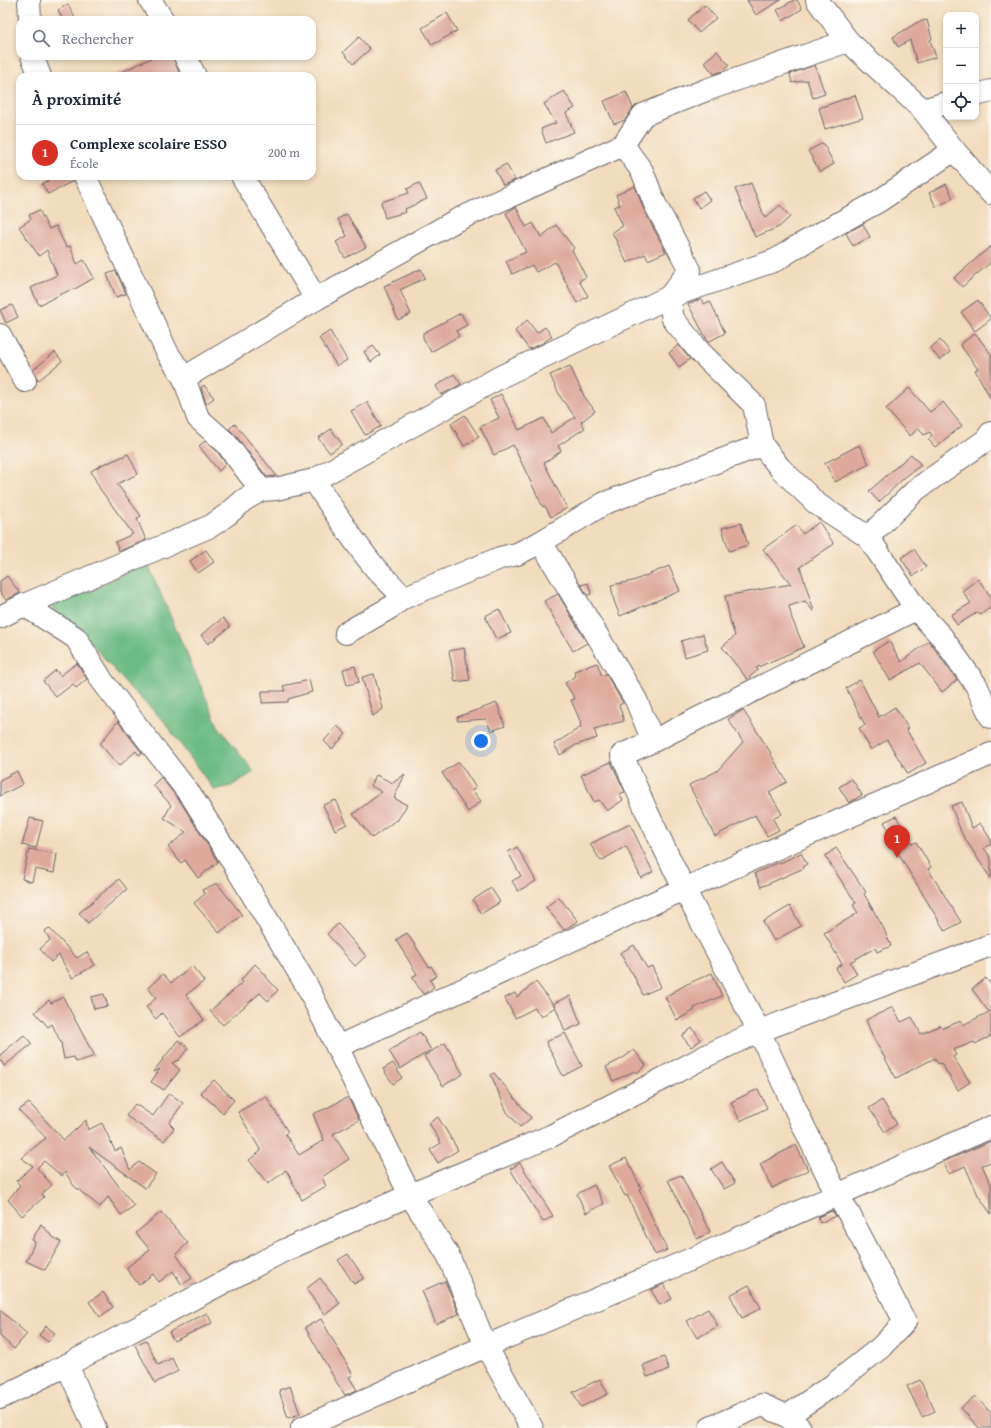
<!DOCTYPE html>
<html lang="fr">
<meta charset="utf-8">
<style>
:root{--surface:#fff;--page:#f2f2f3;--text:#1f2937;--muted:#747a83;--line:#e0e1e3;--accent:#d93025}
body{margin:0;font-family:"Gentium Book Plus",serif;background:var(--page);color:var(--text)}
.controls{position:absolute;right:12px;top:12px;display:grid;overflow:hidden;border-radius:8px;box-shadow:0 2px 6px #0003}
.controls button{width:36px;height:36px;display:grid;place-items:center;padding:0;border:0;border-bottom:1px solid var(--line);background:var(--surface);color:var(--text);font:20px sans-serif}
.you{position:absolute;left:481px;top:741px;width:14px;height:14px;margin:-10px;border:3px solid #fff;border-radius:50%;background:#1a73e8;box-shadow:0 0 0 6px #1a73e833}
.badge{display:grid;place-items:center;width:26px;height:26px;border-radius:50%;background:var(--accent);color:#fff;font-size:13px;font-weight:700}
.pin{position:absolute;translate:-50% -33px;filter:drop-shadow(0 1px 2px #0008)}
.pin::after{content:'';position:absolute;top:21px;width:14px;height:12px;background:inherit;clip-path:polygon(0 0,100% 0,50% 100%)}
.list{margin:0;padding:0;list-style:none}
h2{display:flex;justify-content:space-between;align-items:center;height:52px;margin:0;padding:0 16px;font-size:17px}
h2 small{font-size:13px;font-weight:400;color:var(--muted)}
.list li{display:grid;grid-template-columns:26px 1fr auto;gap:12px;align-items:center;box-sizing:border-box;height:56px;padding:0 16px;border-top:1px solid var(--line)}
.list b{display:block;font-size:15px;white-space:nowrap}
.list p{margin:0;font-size:13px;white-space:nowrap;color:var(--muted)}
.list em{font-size:13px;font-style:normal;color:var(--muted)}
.icon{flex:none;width:22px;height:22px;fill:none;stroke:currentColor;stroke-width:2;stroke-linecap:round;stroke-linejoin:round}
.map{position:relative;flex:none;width:991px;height:1428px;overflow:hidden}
.search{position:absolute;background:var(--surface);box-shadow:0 2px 6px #0003;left:16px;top:16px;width:300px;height:44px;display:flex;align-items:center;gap:10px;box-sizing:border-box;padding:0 14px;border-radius:12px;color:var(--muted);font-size:15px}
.panel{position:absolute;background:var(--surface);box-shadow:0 2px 6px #0003;left:16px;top:72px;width:300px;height:108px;border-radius:12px}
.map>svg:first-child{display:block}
</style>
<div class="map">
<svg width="991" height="1428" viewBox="0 0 991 1428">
<rect width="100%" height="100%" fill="#fbf7ec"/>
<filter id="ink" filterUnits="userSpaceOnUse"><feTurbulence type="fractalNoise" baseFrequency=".025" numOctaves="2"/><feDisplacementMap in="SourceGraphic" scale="8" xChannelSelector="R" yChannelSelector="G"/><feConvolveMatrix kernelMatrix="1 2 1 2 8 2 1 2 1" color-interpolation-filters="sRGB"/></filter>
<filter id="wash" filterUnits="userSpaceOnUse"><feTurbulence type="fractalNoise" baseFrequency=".012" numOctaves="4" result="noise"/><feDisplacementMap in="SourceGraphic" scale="16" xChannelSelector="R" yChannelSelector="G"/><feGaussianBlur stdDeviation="0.9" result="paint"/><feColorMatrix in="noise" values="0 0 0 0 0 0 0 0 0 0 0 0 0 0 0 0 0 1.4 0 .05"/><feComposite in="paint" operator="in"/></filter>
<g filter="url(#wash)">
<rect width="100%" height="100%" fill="#f1dcbc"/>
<path fill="#6dbb84" stroke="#486e60" d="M146 560 218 726 254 772 231 786 214 790 163 720 132 690 98 651 70 622 45 603 91 591Z"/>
<g id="blocks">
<g fill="#dea99b">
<path d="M747 0H781L756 15Z"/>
<path d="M794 0H797L802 9 783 21 777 10Z"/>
<path d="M68 4 76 20H63L58 10Z"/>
<path d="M705 5 716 18 699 33 688 20Z"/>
<path d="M447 13 457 31 432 45 422 28Z"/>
<path d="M927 20 932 39 930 40 936 57 917 63 910 40 898 47 893 37 918 22Z"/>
<path d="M359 37 370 49 353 64 343 52Z"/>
<path d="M717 51 729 65 723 71 714 74 704 62Z"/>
<path d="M156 56H173L179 73 172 76H113Z"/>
<path d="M815 65 825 94 813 98 807 80 792 83 790 74Z"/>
<path d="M564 91 575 108 566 113 574 132 546 143 541 129 556 123 544 104Z"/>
<path d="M626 92 633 108 625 120 614 124 604 101Z"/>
<path d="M855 95 863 118 825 129 819 108Z"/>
<path d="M823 143 834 164 820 172 808 151Z"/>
<path d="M506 164 515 180 503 185 495 170Z"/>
<path d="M46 176H73V181L48 194 42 184 49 180Z"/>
<path d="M419 183 427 199 405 209 406 212 385 218 381 202 409 193 407 189Z"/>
<path d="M751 183 765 218 780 205 790 217 779 227 755 237 735 189Z"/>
<path d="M946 184 953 198 936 207 929 193Z"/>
<path d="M635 186 644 210 666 252 648 260 645 254 627 263 612 232 623 226 614 207 620 205 616 195Z"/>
<path d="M704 191 710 200 699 208 693 198Z"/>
<path d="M516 207 526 227 533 223 541 237 556 225 574 248 572 250 586 277 579 281 588 296 577 303 555 262 536 272 532 265 512 274 506 261 526 252 506 213Z"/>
<path d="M39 210 49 229 56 226 66 247 70 246 77 264 84 260 94 278 73 290 72 289 39 305 31 288 57 275 47 250 39 256 19 227 31 219 29 215Z"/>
<path d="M347 214 366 247 345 258 336 242 347 236 338 219Z"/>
<path d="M863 224 870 237 853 246 846 233Z"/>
<path d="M991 246V262L962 287 954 278Z"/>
<path d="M421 269 425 278 400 290 411 314 398 320 384 286Z"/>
<path d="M116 271 126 294 116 297 107 274Z"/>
<path d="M701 299 704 304 710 301 725 333 708 342 688 304Z"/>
<path d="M978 300 991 319 975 331 961 312Z"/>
<path d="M12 305 18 317 6 323 0 310Z"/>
<path d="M461 313 467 325 456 331 459 336 431 352 423 338V333Z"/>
<path d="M527 320 537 333 545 327 552 336 543 343 529 349 515 331Z"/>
<path d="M330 331 347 360 337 366 319 338Z"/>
<path d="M975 333 991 354V399L975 370 978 369 960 345Z"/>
<path d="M940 340 950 352 940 360 930 348Z"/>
<path d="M678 345 690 359 679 367 669 353Z"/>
<path d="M373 346 380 355 371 362 364 352Z"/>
<path d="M55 352 62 361 38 381 33 370Z"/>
<path d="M570 366 584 396 595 411 581 422 585 428 558 446 561 451 544 463 567 508 551 517 545 506 543 507 536 493 513 445 494 455 480 427 499 418 490 400 501 394 519 430 544 418 551 433 575 417 561 398 550 375Z"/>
<path d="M454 374 461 384 441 395 436 386Z"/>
<path d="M204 385 214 398 206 404 201 388Z"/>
<path d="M909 388 930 412 943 402 962 426 935 447 928 439 932 435 930 432 924 435 919 428 910 436 886 409Z"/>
<path d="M367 402 381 426 365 435 351 411Z"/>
<path d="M465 415 479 437 464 446 451 424Z"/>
<path d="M235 424 276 475 275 476 267 477 236 436 229 429Z"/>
<path d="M331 429 342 444 330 453 318 438Z"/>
<path d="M205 441 217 451 226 464 219 471 199 446Z"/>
<path d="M859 445 869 464 835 482 825 463Z"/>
<path d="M128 454 138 474 117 484 141 516 137 519 146 540 119 551 115 542 133 534 100 489 91 471 107 462 108 463Z"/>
<path d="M911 454 921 465 904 478 879 502 869 491Z"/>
<path d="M819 522 834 544 800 567 814 611H813L805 601 789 606 792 619 804 647 756 668 758 670 747 679 722 647 735 636 731 624 725 596 791 584 763 549 797 525 803 534Z"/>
<path d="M741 523 748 545 729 551 722 528Z"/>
<path d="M914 549 926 567 913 576 901 558Z"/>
<path d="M206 550 214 562 198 573 190 561Z"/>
<path d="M669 566 680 591 620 616 614 601 611 585 633 581Z"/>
<path d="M7 576 20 593 6 600 0 592V581Z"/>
<path d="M978 579 991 597V607L980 615 978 612 957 625 951 615 971 603 962 591Z"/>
<path d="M588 583 591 594 588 595 581 585Z"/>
<path d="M558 594 587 643 573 651 544 601Z"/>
<path d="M499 609 511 633 496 639 485 616Z"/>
<path d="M223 618 230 627 208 644 201 635Z"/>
<path d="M703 634 708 650 685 657 681 641Z"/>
<path d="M889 641 901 662 929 641 957 680 942 692 920 663 890 680 873 651Z"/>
<path d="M464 648 470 680 455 682 449 651Z"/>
<path d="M77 663 87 679 76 688 73 684 56 697 43 681 56 670 60 676Z"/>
<path d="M597 663 602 676 606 674 623 703 619 705 624 721 594 729 597 738 576 745 560 755 554 744 581 727 580 724 581 723 571 700 575 699 565 683 576 676 574 671Z"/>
<path d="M355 666 359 682 347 685 343 669Z"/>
<path d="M374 674 383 709 373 716 362 677Z"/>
<path d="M309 680 312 692 288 699V702L262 703V691H285L283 686Z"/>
<path d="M860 680 879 717 895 707 908 728 906 729 926 763 908 774 887 740 871 750 859 728 865 725 846 688Z"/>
<path d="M497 703 505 726 491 731 486 719 458 721 457 717Z"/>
<path d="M743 710 771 753H770L787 782 769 792 782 814 773 819 779 830 767 836 755 815 715 836 689 785 717 771 743 742 728 719Z"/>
<path d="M118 721 142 753 139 755 136 751 119 766 100 744Z"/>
<path d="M337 726 346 734 332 749 324 741Z"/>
<path d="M459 762 476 788 472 790 481 801 468 812 442 773Z"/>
<path d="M611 762 625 792 619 794 623 800 607 811 599 800 594 802 581 775Z"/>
<path d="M17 771 23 784 0 796V780Z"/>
<path d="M405 774 394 798 407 805 397 821 396 820 372 838 353 814 382 792 371 786 376 775 393 783Z"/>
<path d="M161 777 182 804 218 862 198 878 185 860 181 863 168 847 186 832 164 818 171 805 153 785Z"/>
<path d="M852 779 862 795 849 803 839 787Z"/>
<path d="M336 800 347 824 335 830 323 805Z"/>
<path d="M962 802 972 828 980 823 991 840V844L984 848 991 858V879L962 834 951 806Z"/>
<path d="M896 816 912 844 916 842 931 867 928 869 961 922 945 931 898 853 901 851 884 822Z"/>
<path d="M30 818 43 821 36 848 22 845Z"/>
<path d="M630 824 653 872 641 878 626 846 601 861 590 844Z"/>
<path d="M517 847 536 881 518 891 512 881 521 876 508 852Z"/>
<path d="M836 848 866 892 864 894 883 927 891 946 877 952 875 948 850 962 857 974 844 982 836 968 842 964 824 933 858 913 853 905 856 903 825 856Z"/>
<path d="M29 849 57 854 54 873 35 869 32 882 22 879Z"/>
<path d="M801 853 807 864 804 866V868L761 887 755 873 780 862V863Z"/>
<path d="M119 879 127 889 88 923 79 913Z"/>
<path d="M217 883 242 915 219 933 194 903 205 894 202 890Z"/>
<path d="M491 888 500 902 481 914 473 900Z"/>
<path d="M559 897 578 921 564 930 546 907Z"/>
<path d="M790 906 801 926 774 941 763 922Z"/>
<path d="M338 924 366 956 355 966 327 934Z"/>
<path d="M49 928 77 958 87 952 95 965 72 978 59 955 51 962 40 949 50 940 45 931Z"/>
<path d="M407 933 429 967 431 966 437 976 430 980 434 987 423 994 412 977 417 974 396 940Z"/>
<path d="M634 945 647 968 652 966 661 987 643 995 632 972H631L620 953Z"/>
<path d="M255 964 267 976 266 977 278 990 268 1001 260 993 223 1025 210 1011 243 982 241 980Z"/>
<path d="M192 966 204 981 186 995 204 1020 180 1037 162 1013 156 1019 146 1007 156 998 148 988 163 974 171 983Z"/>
<path d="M712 973 722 996 694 1008 695 1010 677 1020 665 997 685 985Z"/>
<path d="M986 978 991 985V1036L975 1044 974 1042 953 1050 956 1055 953 1057 970 1082 958 1090 941 1063 938 1064 935 1058 896 1078 873 1037 866 1020 893 1007 901 1022 912 1017 921 1034 941 1025 943 1028 961 1021 963 1025 989 1012 972 989Z"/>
<path d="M536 982 555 1007 541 1017 535 1008 515 1018 505 998 515 993 517 997Z"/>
<path d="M104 994 108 1006 94 1009 91 997Z"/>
<path d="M570 996 581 1024 565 1031 554 1003Z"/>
<path d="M63 997 89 1046 95 1056 76 1062 74 1057 64 1059 61 1043 52 1024 48 1027 35 1012 49 1000 51 1003Z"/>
<path d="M692 1028 701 1040 691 1047 682 1036Z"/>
<path d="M420 1032 431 1050 400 1069 389 1051Z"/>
<path d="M565 1033 582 1066 563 1076 546 1042Z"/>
<path d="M24 1035 32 1044 4 1066 0 1059V1055Z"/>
<path d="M178 1040 188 1048 179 1060 172 1063 180 1070 164 1090 151 1082 160 1069 153 1072Z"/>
<path d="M445 1043 463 1074 443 1086 424 1056Z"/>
<path d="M634 1050 646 1065 637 1073 635 1071 613 1081 606 1067 623 1058Z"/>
<path d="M393 1063 402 1078 393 1084 383 1069Z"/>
<path d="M494 1073 531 1118 520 1127 507 1112 491 1075Z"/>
<path d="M214 1080 234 1100 223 1113 200 1092Z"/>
<path d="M758 1089 767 1108 740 1121 731 1102Z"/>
<path d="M169 1093 183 1103 169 1123 174 1128 164 1141 126 1116 135 1104 153 1116Z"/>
<path d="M266 1096 288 1132 285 1134 299 1155 324 1140 313 1114 327 1108 348 1097 359 1120 333 1134 349 1159 322 1177 326 1186 302 1200 286 1170 268 1184 249 1160 261 1151 238 1112Z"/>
<path d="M882 1100 897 1124 885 1132 869 1108Z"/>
<path d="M29 1103 64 1140 86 1120 88 1130 102 1123 115 1151 121 1148 130 1170 139 1162 156 1174 145 1188 89 1147 134 1206 121 1215 108 1197 100 1207 74 1186 65 1172 62 1176 44 1161 37 1168 52 1185 42 1194 44 1197 22 1216 8 1200 20 1185 16 1181 33 1166 21 1158 46 1138 19 1110Z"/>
<path d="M438 1117 458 1150 438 1163 430 1150 441 1143 429 1123Z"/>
<path d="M991 1141V1162L982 1165 991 1185V1214L978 1195 965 1166 949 1174 943 1162Z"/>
<path d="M796 1145 808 1170 772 1188 760 1164Z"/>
<path d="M626 1158 641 1188 639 1189 667 1250 655 1255 627 1195 625 1196 609 1166Z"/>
<path d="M722 1162 735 1183 724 1189 711 1169Z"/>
<path d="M520 1163 553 1216 543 1222 510 1169Z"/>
<path d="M681 1175 710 1232 697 1239 668 1180Z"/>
<path d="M594 1185 604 1204 586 1213 577 1194Z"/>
<path d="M832 1211 836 1216 820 1223 818 1217Z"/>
<path d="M161 1212 188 1243 176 1254 192 1278 182 1285 173 1271 159 1282 153 1274 139 1285 126 1268 150 1250 136 1233Z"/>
<path d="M41 1224 53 1237 61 1242 45 1270 26 1261 35 1242 32 1240Z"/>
<path d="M348 1254 364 1278 354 1284 338 1260Z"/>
<path d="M320 1278 340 1303 325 1315 306 1289Z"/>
<path d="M445 1281 459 1314 436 1324 422 1291Z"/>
<path d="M664 1284 672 1299 660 1305 651 1290Z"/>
<path d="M749 1285 761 1308 742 1318 730 1295Z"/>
<path d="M103 1292 113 1307 100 1317 89 1302Z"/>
<path d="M708 1309 718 1326 697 1338 687 1321Z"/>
<path d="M0 1310 27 1334 14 1349 0 1336Z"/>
<path d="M207 1313 212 1323 174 1341 169 1332Z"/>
<path d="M321 1319 353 1375 349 1377 357 1390 345 1395 337 1383 305 1327Z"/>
<path d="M46 1326 55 1333 48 1342 39 1335Z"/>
<path d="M146 1340 158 1365 172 1358 178 1371 155 1383 135 1345Z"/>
<path d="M664 1357 669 1370 647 1377 643 1365Z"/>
<path d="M600 1379 608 1394 581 1407 573 1392Z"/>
<path d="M920 1380 935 1411 922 1417 907 1386Z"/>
<path d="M290 1386 300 1414 288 1418 279 1390Z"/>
<path d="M975 1396 991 1413V1428H979L961 1408Z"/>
</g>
</g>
</g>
<g filter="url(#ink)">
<use href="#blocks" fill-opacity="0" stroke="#6a6368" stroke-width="1"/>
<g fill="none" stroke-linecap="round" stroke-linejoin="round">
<defs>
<g id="minor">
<path d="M29 0 30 20"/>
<path d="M150 0 163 20"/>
<path d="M817 0 848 41 923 110 954 150 991 193"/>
<path d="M32 56 40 76"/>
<path d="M185 56 195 76"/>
<path d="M976 95 991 91"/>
<path d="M923 110 946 103"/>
<path d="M623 145 642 171 655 204 690 270 669 297 673 319 700 352 754 405 762 445"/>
<path d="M85 176 167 352 184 378"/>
<path d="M242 176 316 299"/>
<path d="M0 335 25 381"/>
<path d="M314 480C333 510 353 541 376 569 385 579 395 587 403 598L393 606 346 633"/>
<path d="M261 490 226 443 198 418 184 378 316 299 457 220 623 145 643 115 706 90 848 41"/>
<path d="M868 537 917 489 986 440 991 433"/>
<path d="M541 542 636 700 653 741 622 755 646 810 684 889 759 1031 801 1121 837 1195 849 1214 905 1322 880 1348 833 1385 787 1416"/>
<path d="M403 598 500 558 517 554 541 542 605 503 762 445 780 468 817 504 868 537 916 609 942 637 976 685 991 717"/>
<path d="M24 605 76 638 103 682 192 797 228 854 307 986 410 1195 448 1255 486 1346 532 1428"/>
<path d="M0 617 24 605 211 526 228 514 244 500 261 490 276 489 314 480 502 376 669 297 776 260 796 247 879 201 954 150"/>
<path d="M653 741 916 609"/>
<path d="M337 1047 684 889 991 754"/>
<path d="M67 1365 95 1428"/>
<path d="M0 1398 67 1365 283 1251 410 1195 551 1136 651 1085 708 1055 759 1031 991 945"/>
<path d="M302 1428 486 1346 701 1255 991 1127"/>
<path d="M710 1428 762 1405 787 1416 800 1428"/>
</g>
</defs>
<use href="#minor" stroke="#6a6368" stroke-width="24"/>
<use href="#minor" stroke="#fff" stroke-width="22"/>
</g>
</g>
</svg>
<div class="controls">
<button>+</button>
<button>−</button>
<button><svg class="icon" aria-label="locate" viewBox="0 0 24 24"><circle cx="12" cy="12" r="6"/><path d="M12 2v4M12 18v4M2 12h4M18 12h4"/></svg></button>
</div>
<div class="you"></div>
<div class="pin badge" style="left:897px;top:858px">1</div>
<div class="search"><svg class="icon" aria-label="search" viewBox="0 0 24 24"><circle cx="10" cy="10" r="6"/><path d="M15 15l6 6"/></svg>Rechercher</div>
<section class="panel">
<h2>À proximité<small></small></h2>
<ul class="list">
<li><span class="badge">1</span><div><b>Complexe scolaire ESSO</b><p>École</p></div><em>200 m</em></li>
</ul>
</section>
</div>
